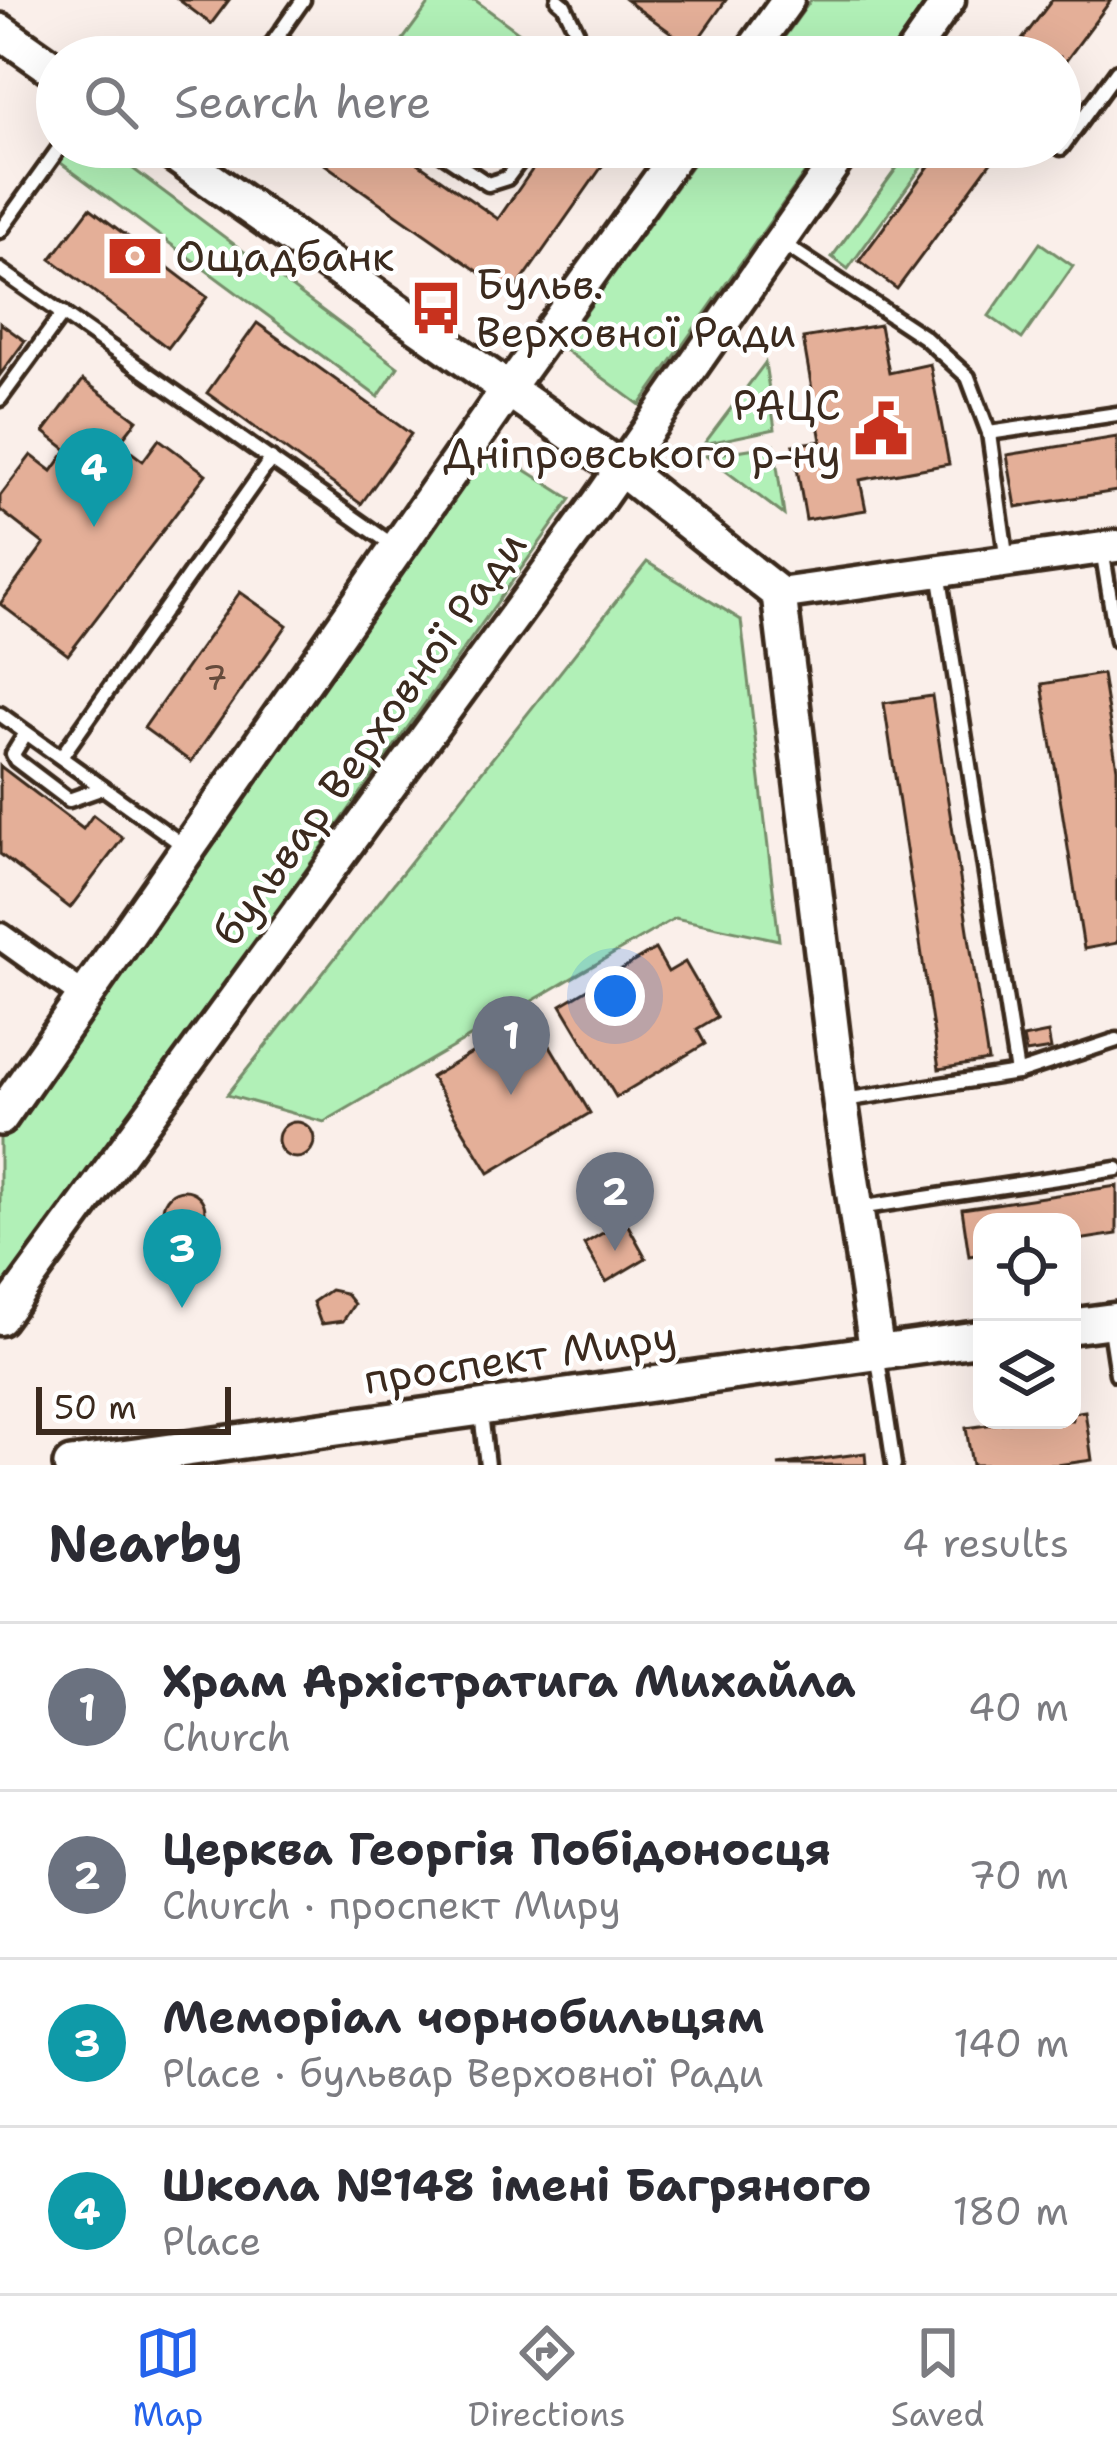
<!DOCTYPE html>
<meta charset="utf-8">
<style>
:root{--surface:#fff;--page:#f2f2f3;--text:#2b2b33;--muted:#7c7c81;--line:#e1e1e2;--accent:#2563eb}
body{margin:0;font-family:"Shantell Sans",sans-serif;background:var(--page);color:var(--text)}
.controls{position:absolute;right:36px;bottom:36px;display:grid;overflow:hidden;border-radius:24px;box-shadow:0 12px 48px #0002}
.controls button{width:108px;height:108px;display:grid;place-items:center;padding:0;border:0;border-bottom:3px solid var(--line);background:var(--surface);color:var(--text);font:60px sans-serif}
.scale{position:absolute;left:36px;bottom:30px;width:195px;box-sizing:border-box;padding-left:12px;border:6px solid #3b2a1e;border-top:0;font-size:33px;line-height:42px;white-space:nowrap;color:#3b2a1e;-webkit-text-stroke:9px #fff;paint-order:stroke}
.you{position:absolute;left:615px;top:996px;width:42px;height:42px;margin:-30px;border:9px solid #fff;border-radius:50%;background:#1a73e8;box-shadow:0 0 0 18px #1a73e833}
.badge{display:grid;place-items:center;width:78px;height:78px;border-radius:50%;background:var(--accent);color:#fff;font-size:39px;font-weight:700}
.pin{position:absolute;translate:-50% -99px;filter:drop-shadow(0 3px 6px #0008)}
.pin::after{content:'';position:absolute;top:63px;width:42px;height:36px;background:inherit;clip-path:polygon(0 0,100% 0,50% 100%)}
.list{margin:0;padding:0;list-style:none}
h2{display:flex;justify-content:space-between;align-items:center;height:156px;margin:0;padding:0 48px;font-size:51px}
h2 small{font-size:39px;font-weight:400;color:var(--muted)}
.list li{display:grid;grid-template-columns:78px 1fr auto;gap:36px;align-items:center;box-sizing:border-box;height:168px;padding:0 48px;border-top:3px solid var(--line)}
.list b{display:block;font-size:45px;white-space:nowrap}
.list p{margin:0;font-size:39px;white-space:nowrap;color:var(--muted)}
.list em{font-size:39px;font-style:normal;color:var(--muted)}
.icon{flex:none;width:66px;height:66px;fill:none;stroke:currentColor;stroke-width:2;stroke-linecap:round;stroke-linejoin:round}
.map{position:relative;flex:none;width:1117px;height:1465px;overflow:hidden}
.search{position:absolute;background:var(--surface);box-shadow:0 12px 48px #0002;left:36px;right:36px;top:36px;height:132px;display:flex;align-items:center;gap:30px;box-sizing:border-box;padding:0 42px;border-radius:66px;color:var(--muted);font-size:45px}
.sheet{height:828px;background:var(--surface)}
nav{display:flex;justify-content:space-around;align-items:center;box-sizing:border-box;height:168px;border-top:3px solid var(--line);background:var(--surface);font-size:33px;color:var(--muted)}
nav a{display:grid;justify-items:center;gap:6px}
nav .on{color:var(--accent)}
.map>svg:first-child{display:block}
</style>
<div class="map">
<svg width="1117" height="1465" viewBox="0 0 1117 1465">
<rect width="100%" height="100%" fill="#faefea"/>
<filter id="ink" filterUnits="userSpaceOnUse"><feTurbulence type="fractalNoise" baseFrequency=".00833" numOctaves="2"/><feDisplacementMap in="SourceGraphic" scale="24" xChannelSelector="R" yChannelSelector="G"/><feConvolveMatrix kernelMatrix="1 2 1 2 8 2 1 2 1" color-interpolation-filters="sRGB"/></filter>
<g filter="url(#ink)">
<g fill="#b1f0b7" stroke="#768d6a" stroke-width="3">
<path d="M432 0H475L552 57H415L399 45Z"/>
<path d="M811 0H927L887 57H770Z"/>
<path d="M67 147H104L398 367 378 397 58 161Z"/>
<path d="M705 147H823L640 405 561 347Z"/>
<path d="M912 147H936L848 269 832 257Z"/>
<path d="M1040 243 1073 266 1022 339 989 316Z"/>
<path d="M765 363 775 429 704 444Z"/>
<path d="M774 445 784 515 706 456Z"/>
<path d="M489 447 571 499 0 1298V1138Z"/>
<path d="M647 562 741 620 779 940 675 918 324 1122 227 1095Z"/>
</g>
<g fill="#e4af98" stroke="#3b2a1e" stroke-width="3">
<path d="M179 0H229L211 24Z"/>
<path d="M626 0H726L692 48Z"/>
<path d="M1052 0H1111L1060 69V57H1009Z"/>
<path d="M300 147H395L498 219 548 147H599L610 155 512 295Z"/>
<path d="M943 147H1002L897 289 859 261Z"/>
<path d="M90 208 207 297 168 348 51 259Z"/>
<path d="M0 323 25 341 0 375Z"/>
<path d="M257 323 411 434 361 504 207 393Z"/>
<path d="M880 325 889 373 930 364 949 464 860 480 866 510 806 520 793 445 821 441 803 338Z"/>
<path d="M83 380 137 420 119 443 143 461 159 439 206 474 68 655 0 604 44 544 0 510V496L31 455 52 471 67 450 44 432Z"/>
<path d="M1117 437V491L1016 507 1007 455Z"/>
<path d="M240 592 287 625 191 762 144 728Z"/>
<path d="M1102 674 1117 768V943L1084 949 1042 684Z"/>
<path d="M932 696 988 1061 939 1069 884 703Z"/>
<path d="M0 766 83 829 93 815 123 838 70 908 0 854Z"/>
<path d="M655 949 668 972 685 962 717 1017 697 1029 705 1044 616 1097 561 1005Z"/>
<path d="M533 1017 590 1113 489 1173 431 1077Z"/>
<path d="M1048 1033 1051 1049 1026 1053 1023 1038Z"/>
<circle cx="296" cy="1140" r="18"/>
<path d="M1117 1186V1234L1072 1241V1222H982V1254L969 1256 962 1209Z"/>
<circle cx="184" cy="1211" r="21"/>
<path d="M625 1220 646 1258 606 1282 584 1244Z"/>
<path d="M330 1290 345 1293 354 1304 343 1321 321 1324 313 1302Z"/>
<path d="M1085 1411 1092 1460 1057 1465H972L966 1428 1023 1420H1072V1413Z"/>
<path d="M865 1453 866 1465H778Z"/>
</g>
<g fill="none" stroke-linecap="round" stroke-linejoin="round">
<defs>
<g id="service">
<path d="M558 0 564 5 589 57"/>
<path d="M277 37 305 57"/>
<path d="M263 57 303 0"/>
<path d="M432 147 488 184 507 178 530 147"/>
<path d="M1061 148 1117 71"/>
<path d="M0 231 60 147"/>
<path d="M782 243 924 337 968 377 989 433 1117 414"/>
<path d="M0 270 397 548"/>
<path d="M0 399 63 313"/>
<path d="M989 433 1007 562"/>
<path d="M1102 549 1117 641"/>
<path d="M939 572 1017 1073"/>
<path d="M0 714 187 848"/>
<path d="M26 733 13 754 16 760 69 800 103 788"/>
<path d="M61 757 271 459"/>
<path d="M844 1100 1017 1073 1117 1040"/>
<path d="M858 1208 1117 1169"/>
<path d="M1109 1322 1117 1374"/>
<path d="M877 1353 894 1465"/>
<path d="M481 1413 487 1465"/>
</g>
<path id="minor" d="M0 936 87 998"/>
<g id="tertiary">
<path d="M747 57 788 0"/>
<path d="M909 57 949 0"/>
<path d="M509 388 682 147"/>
<path d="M779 594 1117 546"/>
<path d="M0 1319 598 502 846 147"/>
</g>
<g id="secondary">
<path d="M0 31 57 71"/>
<path d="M164 147 620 468 779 594 840 1101 877 1352"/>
<path d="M0 1118 509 388"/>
<path d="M1072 1326 1117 1320"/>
<path d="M71 1465 982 1338"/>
</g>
</defs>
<use href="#service" stroke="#3b2a1e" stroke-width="21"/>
<use href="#minor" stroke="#3b2a1e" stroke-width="33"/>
<use href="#tertiary" stroke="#3b2a1e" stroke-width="39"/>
<use href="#secondary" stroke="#3b2a1e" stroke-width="42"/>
<use href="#service" stroke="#fff" stroke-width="12"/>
<use href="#minor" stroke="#fff" stroke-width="24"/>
<use href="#tertiary" stroke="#fff" stroke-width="30"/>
<use href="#secondary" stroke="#fff" stroke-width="33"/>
</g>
</g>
<defs>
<symbol id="bank-bare" viewBox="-9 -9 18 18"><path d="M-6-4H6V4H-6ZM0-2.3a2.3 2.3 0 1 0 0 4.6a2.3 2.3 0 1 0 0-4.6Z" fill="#c8321e" stroke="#fff" stroke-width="2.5" paint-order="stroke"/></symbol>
<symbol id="bus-bare" viewBox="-9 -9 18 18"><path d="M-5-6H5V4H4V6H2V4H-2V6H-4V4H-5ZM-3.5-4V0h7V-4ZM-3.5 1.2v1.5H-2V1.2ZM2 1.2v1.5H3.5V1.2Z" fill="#c8321e" stroke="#fff" stroke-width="2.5" paint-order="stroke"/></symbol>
<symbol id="civic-bare" viewBox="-9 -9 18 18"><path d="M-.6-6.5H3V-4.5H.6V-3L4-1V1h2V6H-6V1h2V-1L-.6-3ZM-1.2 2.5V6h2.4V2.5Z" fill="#c8321e" stroke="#fff" stroke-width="2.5" paint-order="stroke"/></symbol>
</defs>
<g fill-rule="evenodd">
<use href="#bank-bare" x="97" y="218" width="76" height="76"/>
<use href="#bus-bare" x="398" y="270" width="76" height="76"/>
<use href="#civic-bare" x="843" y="391" width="76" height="76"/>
</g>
<g text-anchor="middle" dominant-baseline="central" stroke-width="9" stroke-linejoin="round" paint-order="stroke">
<g font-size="36" fill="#654b3c">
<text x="215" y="677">7</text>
</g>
<g font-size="42" fill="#3b2a1e" stroke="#fff" text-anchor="start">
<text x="175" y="256">Ощадбанк</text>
<text x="476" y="284">Бульв.<tspan x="476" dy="48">Верховної Ради</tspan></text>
<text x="841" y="405" text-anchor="end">РАЦС<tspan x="841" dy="48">Дніпровського р-ну</tspan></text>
</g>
<g font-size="42" fill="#3b2a1e" stroke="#fff">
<text transform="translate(369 738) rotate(-54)">бульвар Верховної Ради</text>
<text transform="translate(520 1357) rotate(-8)">проспект Миру</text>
</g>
</g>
</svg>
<div class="controls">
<button><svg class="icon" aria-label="locate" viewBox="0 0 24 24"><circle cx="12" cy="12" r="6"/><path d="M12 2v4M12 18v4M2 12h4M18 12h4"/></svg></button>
<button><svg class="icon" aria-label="layers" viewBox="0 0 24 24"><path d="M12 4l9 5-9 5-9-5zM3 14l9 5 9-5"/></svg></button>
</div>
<div class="scale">50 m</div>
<div class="you"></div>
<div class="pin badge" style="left:511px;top:1095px;background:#6b7280">1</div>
<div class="pin badge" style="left:615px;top:1251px;background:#6b7280">2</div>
<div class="pin badge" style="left:182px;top:1308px;background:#0f9aa8">3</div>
<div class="pin badge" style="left:94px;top:527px;background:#0f9aa8">4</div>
<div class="search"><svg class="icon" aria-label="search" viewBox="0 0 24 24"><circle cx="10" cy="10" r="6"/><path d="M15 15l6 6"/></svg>Search here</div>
</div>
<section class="sheet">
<h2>Nearby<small>4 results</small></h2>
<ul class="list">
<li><span class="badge" style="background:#6b7280">1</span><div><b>Храм Архістратига Михайла</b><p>Church</p></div><em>40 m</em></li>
<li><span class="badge" style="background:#6b7280">2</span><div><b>Церква Георгія Побідоносця</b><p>Church · проспект Миру</p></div><em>70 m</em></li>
<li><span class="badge" style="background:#0f9aa8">3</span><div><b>Меморіал чорнобильцям</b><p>Place · бульвар Верховної Ради</p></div><em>140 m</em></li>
<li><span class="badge" style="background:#0f9aa8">4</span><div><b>Школа №148 імені Багряного</b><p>Place</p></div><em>180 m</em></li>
</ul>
</section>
<nav>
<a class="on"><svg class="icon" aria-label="map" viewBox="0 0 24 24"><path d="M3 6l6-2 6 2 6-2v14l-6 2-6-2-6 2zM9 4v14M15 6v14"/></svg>Map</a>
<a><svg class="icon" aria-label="directions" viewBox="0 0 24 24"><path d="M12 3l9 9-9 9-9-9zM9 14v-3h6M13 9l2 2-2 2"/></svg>Directions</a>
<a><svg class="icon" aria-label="saved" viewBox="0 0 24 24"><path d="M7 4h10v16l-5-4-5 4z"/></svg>Saved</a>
</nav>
